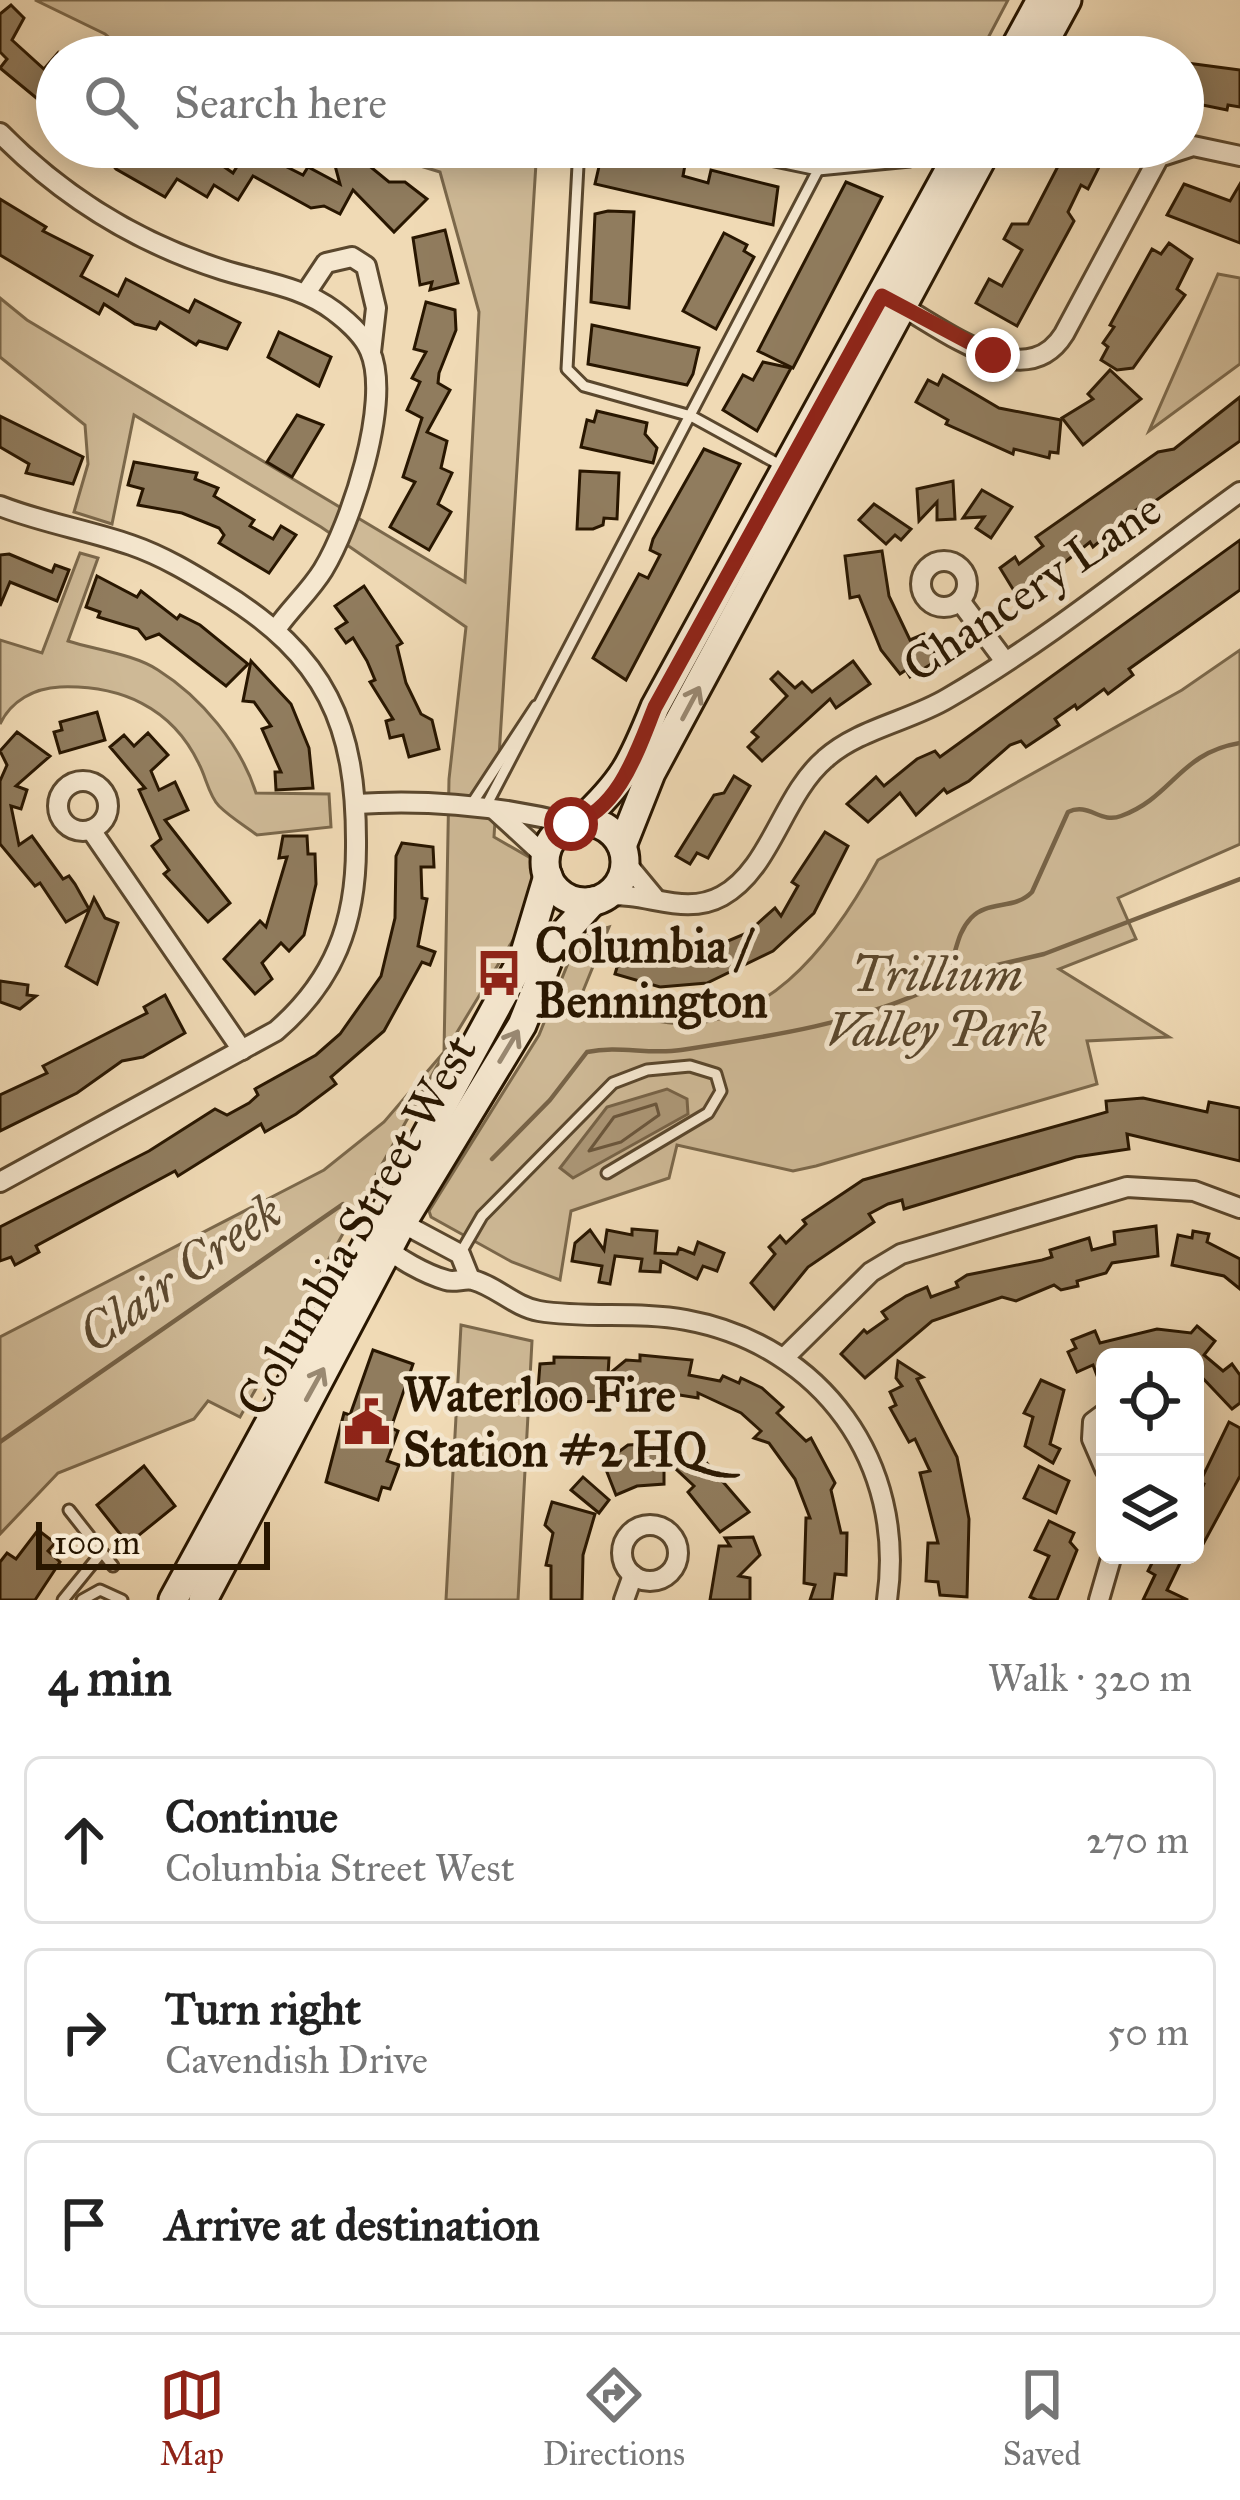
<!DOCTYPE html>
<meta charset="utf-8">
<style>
:root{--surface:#fff;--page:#f2f2f2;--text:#222;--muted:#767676;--line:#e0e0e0;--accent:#8f2418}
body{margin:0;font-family:"IM FELL Great Primer",serif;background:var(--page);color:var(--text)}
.controls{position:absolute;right:36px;bottom:36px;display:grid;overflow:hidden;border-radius:18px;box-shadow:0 6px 30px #0003}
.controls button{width:108px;height:108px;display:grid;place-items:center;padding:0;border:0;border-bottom:3px solid var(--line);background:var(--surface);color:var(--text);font:60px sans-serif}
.scale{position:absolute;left:36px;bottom:30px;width:234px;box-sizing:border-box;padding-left:12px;border:6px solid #281600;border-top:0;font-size:33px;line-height:42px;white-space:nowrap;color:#281600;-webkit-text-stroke:9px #f5e7cf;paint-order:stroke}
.stop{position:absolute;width:36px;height:36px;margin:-27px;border:9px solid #8f2418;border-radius:50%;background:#fff}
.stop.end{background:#8f2418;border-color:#fff;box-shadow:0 3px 12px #0008}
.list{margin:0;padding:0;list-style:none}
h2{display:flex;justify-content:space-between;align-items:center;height:156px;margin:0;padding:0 48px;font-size:51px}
h2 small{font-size:39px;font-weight:400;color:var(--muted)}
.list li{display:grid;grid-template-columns:78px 1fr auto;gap:36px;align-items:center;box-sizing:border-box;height:168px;margin:0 24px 24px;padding:0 24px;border:3px solid var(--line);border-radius:18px}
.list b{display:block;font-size:45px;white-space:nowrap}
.list p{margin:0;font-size:39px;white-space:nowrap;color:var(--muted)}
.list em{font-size:39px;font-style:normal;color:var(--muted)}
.icon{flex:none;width:66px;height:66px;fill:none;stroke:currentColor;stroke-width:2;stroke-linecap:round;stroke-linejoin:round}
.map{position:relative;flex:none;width:1240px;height:1600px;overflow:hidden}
.search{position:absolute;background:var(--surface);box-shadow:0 6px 30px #0003;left:36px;right:36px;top:36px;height:132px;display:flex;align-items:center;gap:30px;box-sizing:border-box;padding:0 42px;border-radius:66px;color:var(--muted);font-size:45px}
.sheet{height:732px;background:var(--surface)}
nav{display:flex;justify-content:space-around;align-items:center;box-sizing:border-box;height:168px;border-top:3px solid var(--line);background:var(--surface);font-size:33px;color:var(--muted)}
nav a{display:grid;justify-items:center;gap:6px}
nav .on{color:var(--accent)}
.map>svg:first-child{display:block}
</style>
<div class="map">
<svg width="1240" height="1600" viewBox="0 0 1240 1600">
<rect width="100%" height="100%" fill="#f0dab5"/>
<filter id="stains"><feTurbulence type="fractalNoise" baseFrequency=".00167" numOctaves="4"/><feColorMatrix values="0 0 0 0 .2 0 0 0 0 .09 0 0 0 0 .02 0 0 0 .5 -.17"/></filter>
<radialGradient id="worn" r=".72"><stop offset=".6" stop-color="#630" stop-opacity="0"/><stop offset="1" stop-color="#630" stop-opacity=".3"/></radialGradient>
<g fill="#ceb996" stroke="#7b684b" stroke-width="3">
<path d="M35 0H1008L978 57H696L603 45 594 57H131L105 34Z"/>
<path d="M358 147H537L494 837 541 864 544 889 445 1052 240 1417 208 1401 194 1419 58 1473 0 1534V1337L324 1170 384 1122 444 1052 449 779 466 627 321 527 134 415 112 524 74 512 88 464 85 425 0 357V298L27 320 465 582 479 312 440 172Z"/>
<path d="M1218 274 1240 278V364L1149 431Z"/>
<path d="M80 553 98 558 68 641C96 650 134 654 158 670 201 697 241 745 256 793L329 794 331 827 257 835C245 826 230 817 219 806 209 796 206 777 199 764 172 707 120 685 60 687 34 688 11 701 0 724V640L42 653Z"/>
<path d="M1240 650V844L1118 898 1136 939 1059 969 1169 1037 1087 1041 1097 1084 816 1166 793 1171 677 1145 669 1178 571 1211 560 1280 512 1262 431 1217 429 1211 539 1035 575 946 592 932 609 927 581 996C604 1004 628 1015 652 1020 760 1044 833 943 878 860L1182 690Z"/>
<path d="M461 1325 532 1341 518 1600H446Z"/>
</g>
<path fill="#ac9777" stroke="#776347" stroke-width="3" d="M667 1089 687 1099 688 1114 573 1178 560 1168 607 1107Z"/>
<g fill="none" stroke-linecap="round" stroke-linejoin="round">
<path stroke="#6a563c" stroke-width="3" d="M656 1104 659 1115 621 1142 589 1151 614 1117Z"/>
<g stroke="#776347" stroke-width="4.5">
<path d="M946 977 1044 954 1240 879"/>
<path d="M492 1159 550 1100 587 1052C619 1045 648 1055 681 1050 766 1037 857 1024 936 986 959 967 951 939 971 918 988 900 1015 910 1032 892L1068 812C1089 802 1100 824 1121 816 1173 797 1179 753 1240 743"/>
<path d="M0 1442 343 1204"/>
</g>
</g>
<g fill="#907c5e" stroke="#281600" stroke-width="3">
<path d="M11 5 24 18 12 40 44 69 57 54V115L0 68 7 59 0 52V14Z"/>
<path d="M1187 63 1240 70V107L1228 105 1227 110 1183 101Z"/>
<path d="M110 147H150L169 160 182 147H196L233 173 249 147H271L266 154 285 166 303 175 308 167 340 184 330 147 347 155 350 150 389 182H405L427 199 394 232 353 190 340 214 324 206 311 208 253 176 238 200 214 185 207 197 177 179 165 197 116 169 105 155Z"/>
<path d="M1068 147H1100L1097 152 1105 155 1088 189 1081 185 1068 212 1074 221 1017 326 976 303 989 279 1002 286 1022 250 1004 239 1012 224H1028Z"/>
<path d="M616 149 685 165 683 176 708 183 711 170 778 187 773 225 595 184 601 158 613 161Z"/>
<path d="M846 182 882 197 793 368 758 351Z"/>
<path d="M1184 184 1230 201 1240 184V243L1167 215Z"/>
<path d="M0 199 46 227 43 231 92 256 81 276 118 296 126 279 189 312 195 300 240 323 227 349 199 341 196 345 160 322 156 329 135 324 104 304 99 314 0 255Z"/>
<path d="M608 211 634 212 629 308 591 302 595 214Z"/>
<path d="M445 230 458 283 430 290 432 282 420 285 413 238Z"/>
<path d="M724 233 747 245 744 251 754 257 716 329 683 311Z"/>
<path d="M1169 243 1192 259 1177 289 1185 295 1133 368 1117 370 1101 360 1108 347 1103 343 1114 327 1110 325 1152 249 1161 254Z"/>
<path d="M426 302 455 310 456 330 439 373 438 383 450 390 427 432 447 441 441 468 452 473 438 504 451 512 429 550 390 527 415 482 403 477 422 418 407 410 420 382 412 378 426 352 414 349Z"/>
<path d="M592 325 699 348 693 374 687 385 588 364Z"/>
<path d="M279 332 331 357 319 386 268 357Z"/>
<path d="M763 362 791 368 757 431 723 410 743 375 753 380Z"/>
<path d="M1110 370 1141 399 1083 445 1062 418 1093 399 1088 394Z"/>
<path d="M943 375 999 408 1061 420 1058 453 1050 452 1049 458 1014 449 1013 454 946 424 948 420 916 402 928 380 938 385Z"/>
<path d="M1240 397V441L1151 504 1148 500 1093 547 1090 542 1019 599 1000 568 1015 557 1019 564 1043 546 1036 537 1158 452 1174 449Z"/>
<path d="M597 411 647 423 645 434 657 448 653 463 581 447 587 420 594 422Z"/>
<path d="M297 415 323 425 292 477 267 462Z"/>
<path d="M0 416 83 457 73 484 26 473 29 464 0 447Z"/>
<path d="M704 449 740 464 626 680 593 658 639 574 648 578 660 555 650 550 653 539Z"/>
<path d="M134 462 197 473 195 479 218 488 214 496 254 520 250 526 273 539 281 526 296 535 269 573 219 543 224 535 219 528 182 513 138 505 143 489 128 485Z"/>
<path d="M580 471 619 473 617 519 604 518 603 525 593 529H577Z"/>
<path d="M953 481 955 519 937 520V502L919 521 917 489Z"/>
<path d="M982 490 1012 507 991 538 976 528 984 517 963 518Z"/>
<path d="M874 504 911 529 901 540 895 535 886 544 859 520Z"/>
<path d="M1240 540V590L1129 669 1133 675 1108 694 1104 689 1077 709 1075 705 1055 719 1059 725 1026 747 1021 741 1010 745 969 781 947 793 944 789 916 815 900 793 868 822 847 804 876 777 884 786 917 759 935 751 940 757Z"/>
<path d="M882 551 889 596 910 640 924 634 938 660 910 677 906 670 900 674 881 650 859 596 850 598 845 556Z"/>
<path d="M9 554 52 572 55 565 69 570 57 601 10 582 0 606V555Z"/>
<path d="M97 576 137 597 141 591 177 619 180 615 200 625 248 664 226 686 159 634 146 639 138 629 98 617 100 612 86 607Z"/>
<path d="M364 586 402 643 397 646 406 683 421 714 432 720 439 749 409 757 403 735 390 738 386 721 393 719 370 682 375 680 367 661 353 638 346 643 336 629 347 622 335 606Z"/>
<path d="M251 661 291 704 309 748 313 788 276 790 275 772H281L262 729 271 726 254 702 243 701Z"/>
<path d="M853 661 870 684 836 708 830 699 762 761 748 747 758 737 752 732 787 696 771 679 778 672 795 688 802 682 812 692Z"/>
<path d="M97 712 105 740 60 753 54 732 62 730 60 722Z"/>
<path d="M17 732 50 756 16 786 27 790 21 809 11 806 19 845 32 836 63 879 69 876 75 884 89 909 66 922 40 883 35 886 0 844V781L7 765 0 751Z"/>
<path d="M148 733 168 755 151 771 159 790 175 782 188 810 165 820 230 903 208 922 164 874 169 870 152 846 161 839 139 790 145 788 110 747 124 735 134 746Z"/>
<path d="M734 776 750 786 708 858 697 853 690 864 676 856 714 795 724 793Z"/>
<path d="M825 832 848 846 814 913 773 951 707 983 660 987 615 974 621 954 627 957 630 947 643 951 647 938 677 947 728 941 747 933 775 908 781 916 798 886 792 882Z"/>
<path d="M283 836H307L308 854H315L316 884 304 935 289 951 281 943 262 963 272 979 255 994 224 959 260 921 266 927 287 857 279 858Z"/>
<path d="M402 843 433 847 434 867H421L422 898 427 899 418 946 435 952 430 965 422 962 384 1031 331 1077 336 1084 296 1114 265 1132 261 1124 178 1176 175 1171 36 1246 39 1252 15 1265 11 1257 0 1261V1227L149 1151 215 1109 227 1115 249 1103 258 1095 255 1089 316 1055 340 1034 381 976 395 918 396 856Z"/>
<path d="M94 898 105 918 118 923 97 984 66 966Z"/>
<path d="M0 981 28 985 27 995 36 996 20 1009 0 1002Z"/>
<path d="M165 995 185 1033 143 1057 122 1061 77 1093 0 1131V1095L47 1073 43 1066 147 1013 144 1007Z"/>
<path d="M1143 1098 1207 1112 1209 1102 1240 1108V1161L1127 1134 1129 1149 1076 1157 904 1209 902 1200 888 1204 869 1214 874 1222 808 1267 774 1309 751 1283 775 1254 769 1247 780 1236 786 1243 806 1224 803 1220 863 1180 1107 1112 1106 1101Z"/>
<path d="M1156 1226 1158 1256 1112 1263 1106 1273 1077 1281 1078 1286 1061 1290 1054 1285 1016 1301 1002 1297 932 1321 865 1378 841 1354 864 1330 867 1333 887 1319 882 1312 906 1296 927 1287 931 1297 958 1287 956 1282 967 1275 1042 1260 1052 1257 1050 1250 1089 1238 1092 1250 1115 1244 1114 1232Z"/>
<path d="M632 1229 657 1231 655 1253 677 1254 679 1248 694 1254 698 1242 724 1253 717 1271 703 1266 697 1279 661 1261 660 1272 640 1271 642 1259 615 1256 610 1284 599 1282 602 1266 572 1261 575 1243 590 1230 604 1250 607 1230 632 1235Z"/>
<path d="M1193 1231 1209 1234 1207 1242 1240 1259V1289L1224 1276 1172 1265 1178 1235 1192 1238Z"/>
<path d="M1197 1326 1215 1341 1204 1355 1223 1371 1232 1364 1240 1375V1403L1232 1409 1195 1370V1357L1169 1351 1105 1357 1104 1394 1093 1365 1077 1372 1068 1352 1076 1348 1072 1340 1095 1331 1100 1343 1157 1329 1191 1333Z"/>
<path d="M373 1350 413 1364 391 1428 398 1431 387 1461 399 1465 390 1489 382 1487 378 1500 326 1482 344 1413 350 1415Z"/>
<path d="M640 1355 692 1360 689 1375 720 1381 723 1376 739 1383 741 1378 762 1388 783 1407 777 1413 806 1441 811 1438 835 1483 831 1490 841 1533H847L846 1575 835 1574 832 1600H810L815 1585 804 1583 806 1518H810L795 1479 769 1443 754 1438 761 1431 741 1413 698 1393V1398L655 1391V1401L537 1402 540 1364 554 1363V1357L609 1358 608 1375 626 1360 640 1361Z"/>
<path d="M898 1361 923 1377 917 1379 957 1457 969 1519 967 1597 940 1595 938 1582 926 1581 928 1543H938L920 1473 930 1471 915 1439 909 1442 890 1408 896 1405 890 1392 902 1386 896 1378Z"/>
<path d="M1041 1380 1064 1390 1050 1444 1060 1449 1053 1463 1025 1446 1033 1417 1024 1413Z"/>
<path d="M1229 1422 1240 1428V1476L1195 1559V1504L1204 1484 1200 1482Z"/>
<path d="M663 1443V1449L675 1448 683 1459 701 1465 705 1461 749 1512 720 1532 688 1492 694 1486 664 1458V1484L637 1486 616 1495 605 1467 617 1453 628 1445Z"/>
<path d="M144 1466 175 1506 128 1544 97 1505Z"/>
<path d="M1039 1466 1069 1481 1056 1513 1024 1498Z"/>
<path d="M583 1477 609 1500 599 1513 571 1490Z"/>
<path d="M552 1502 595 1514 583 1555 582 1600H551V1566L546 1565 553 1533 545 1525Z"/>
<path d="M1049 1521 1074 1533 1070 1542 1077 1550 1057 1600H1037L1030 1597 1049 1556 1035 1550Z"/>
<path d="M38 1530 55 1543 48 1551 60 1562 35 1600H0V1562L7 1553 16 1559Z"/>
<path d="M753 1537 760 1555 739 1576 750 1578V1600H710L719 1546H730L725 1538Z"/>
<path d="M1156 1555H1184L1167 1590 1188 1600H1143L1155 1575 1148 1571Z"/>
</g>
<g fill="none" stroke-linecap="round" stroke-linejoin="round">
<defs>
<g id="lane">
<path d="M579 147 567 369 584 386 691 416 782 466"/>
<path d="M818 170 910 161"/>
<path d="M471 805 536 706"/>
<path d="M485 808 818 170 707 147"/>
<path d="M460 1254 482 1216 613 1083 647 1070 690 1066 716 1074 721 1091 708 1113 607 1173"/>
<path d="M69 1510 113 1566"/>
<path d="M63 1600 102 1552"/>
<path d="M82 1600 100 1590 122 1600"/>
</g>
<g id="street">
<path d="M0 133C62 196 138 243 223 270 261 282 301 286 334 311 346 320 364 336 370 351 392 402 350 526 323 570 310 591 291 608 277 628"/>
<path d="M306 293 326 263 352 257 366 266 376 308 371 352"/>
<path d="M892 301C939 325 1024 398 1064 334L1159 157 1193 146 1240 156"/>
<path d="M0 506C43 523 88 530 131 545 163 556 191 573 220 591 326 656 357 724 356 847 356 923 334 981 276 1031L0 1182"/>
<circle cx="944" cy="584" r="23"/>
<path d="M960 601 1004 660"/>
<circle cx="83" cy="806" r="25"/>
<path d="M356 804C430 799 500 806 571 824"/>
<path d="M496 811 545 856"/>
<path d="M91 830 242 1050"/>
<path d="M625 862 654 897"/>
<path d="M606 896C646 891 684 917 722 896 771 869 782 796 825 759 858 729 910 721 948 698 1050 639 1144 561 1240 492"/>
<path d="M392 1224 402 1223 460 1254 470 1279"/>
<path d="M383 1243C394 1258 428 1275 446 1280 454 1283 464 1278 473 1280 496 1286 515 1307 539 1311 587 1319 638 1311 686 1320 822 1345 907 1463 887 1600"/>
<path d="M786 1356 871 1272 901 1254 1127 1187 1194 1191 1240 1208"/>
<path d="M1105 1413 1093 1422 1092 1439 1105 1469"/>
<circle cx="650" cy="1553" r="28"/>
<path d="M624 1600 633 1575"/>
<path d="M1099 1600 1112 1555"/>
</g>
<g id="secondary">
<path d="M1010 57 1041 0"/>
<path d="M1036 57 1067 0"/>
<path d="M580 822C624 781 632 764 655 707L962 147"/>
<circle cx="585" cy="862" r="40"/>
<path d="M622 846 651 773 988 147"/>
<path d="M173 1600 524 956 548 876"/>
<path d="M203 1600 402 1223 522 1025 555 943 593 901"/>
</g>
</defs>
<use href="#lane" stroke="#5a472d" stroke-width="15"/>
<use href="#street" stroke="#5a472d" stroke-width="24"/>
<use href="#secondary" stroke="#281600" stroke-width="33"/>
<use href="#lane" stroke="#f5e7cf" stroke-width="9"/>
<use href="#street" stroke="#f5e7cf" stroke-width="18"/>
<use href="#secondary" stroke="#f5e7cf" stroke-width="27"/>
</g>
<defs><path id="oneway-shaft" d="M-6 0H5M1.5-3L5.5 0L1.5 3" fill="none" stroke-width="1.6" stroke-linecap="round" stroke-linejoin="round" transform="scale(3)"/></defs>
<g stroke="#998972">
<use href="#oneway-shaft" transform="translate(691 703) rotate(-62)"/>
<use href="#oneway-shaft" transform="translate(509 1046) rotate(-59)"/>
<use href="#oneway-shaft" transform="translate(315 1384) rotate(-61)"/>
</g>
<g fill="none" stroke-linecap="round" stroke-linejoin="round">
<path stroke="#8f2418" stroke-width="15" d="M571 824C619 811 638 749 655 707L882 296 993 355"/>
</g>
<defs>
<symbol id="bus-bare" viewBox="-9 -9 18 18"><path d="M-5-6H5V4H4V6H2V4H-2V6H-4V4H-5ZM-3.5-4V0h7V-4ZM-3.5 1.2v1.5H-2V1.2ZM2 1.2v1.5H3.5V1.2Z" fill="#8f2418" stroke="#f5e7cf" stroke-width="2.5" paint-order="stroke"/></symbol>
<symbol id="civic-bare" viewBox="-9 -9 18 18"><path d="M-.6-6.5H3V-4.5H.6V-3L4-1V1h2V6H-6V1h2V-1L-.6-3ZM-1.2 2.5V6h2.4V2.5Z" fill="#8f2418" stroke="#f5e7cf" stroke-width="2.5" paint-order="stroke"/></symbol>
</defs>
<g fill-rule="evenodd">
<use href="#bus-bare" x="466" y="940" width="66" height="66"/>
<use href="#civic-bare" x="334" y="1389" width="66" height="66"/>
</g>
<g text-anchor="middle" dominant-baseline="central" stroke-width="10" stroke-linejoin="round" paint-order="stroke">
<g font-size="48" fill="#281600" stroke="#f5e7cf">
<text transform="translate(1032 587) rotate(-34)">Chancery Lane</text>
<text transform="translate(356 1225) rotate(-60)">Columbia Street West</text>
</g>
<g font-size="48" font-weight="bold" fill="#281600" stroke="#f5e7cf" text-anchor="start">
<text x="535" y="945">Columbia /<tspan x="535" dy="55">Bennington</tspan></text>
<text x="403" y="1394">Waterloo Fire<tspan x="403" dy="55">Station #2 HQ</tspan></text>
</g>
<g font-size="48" font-style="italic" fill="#5a472d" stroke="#f5e7cf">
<text x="937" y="974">Trillium<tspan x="937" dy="55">Valley Park</tspan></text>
</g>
<g font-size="51" font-style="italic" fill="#5d4a30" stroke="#f5e7cf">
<text transform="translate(180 1273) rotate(-35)">Clair Creek</text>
</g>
</g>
<rect width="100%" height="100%" filter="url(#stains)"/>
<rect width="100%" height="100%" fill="url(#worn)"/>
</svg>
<div class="controls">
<button><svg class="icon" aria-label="locate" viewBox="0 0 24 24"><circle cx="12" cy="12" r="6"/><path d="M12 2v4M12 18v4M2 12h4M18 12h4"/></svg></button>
<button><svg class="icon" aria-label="layers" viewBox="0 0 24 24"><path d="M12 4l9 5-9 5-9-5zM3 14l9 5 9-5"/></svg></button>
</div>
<div class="scale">100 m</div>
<div class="stop" style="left:571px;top:824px"></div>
<div class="stop end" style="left:993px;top:355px"></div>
<div class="search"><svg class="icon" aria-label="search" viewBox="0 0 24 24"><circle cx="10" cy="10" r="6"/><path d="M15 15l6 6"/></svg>Search here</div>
</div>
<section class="sheet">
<h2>4 min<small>Walk · 320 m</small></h2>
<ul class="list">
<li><svg class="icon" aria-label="ahead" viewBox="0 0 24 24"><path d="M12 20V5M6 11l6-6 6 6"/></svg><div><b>Continue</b><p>Columbia Street West</p></div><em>270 m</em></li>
<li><svg class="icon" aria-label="right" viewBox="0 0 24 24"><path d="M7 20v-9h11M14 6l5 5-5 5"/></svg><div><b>Turn right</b><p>Cavendish Drive</p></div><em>50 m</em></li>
<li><svg class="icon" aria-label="arrive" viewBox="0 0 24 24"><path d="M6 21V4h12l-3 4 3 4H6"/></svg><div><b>Arrive at destination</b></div></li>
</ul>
</section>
<nav>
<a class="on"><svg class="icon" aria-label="map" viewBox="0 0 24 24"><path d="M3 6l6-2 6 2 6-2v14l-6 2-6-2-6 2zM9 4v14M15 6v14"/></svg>Map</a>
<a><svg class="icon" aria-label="directions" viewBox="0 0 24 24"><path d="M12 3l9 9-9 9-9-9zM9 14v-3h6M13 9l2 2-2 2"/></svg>Directions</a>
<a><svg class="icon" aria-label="saved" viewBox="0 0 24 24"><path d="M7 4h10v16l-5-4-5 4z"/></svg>Saved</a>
</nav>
